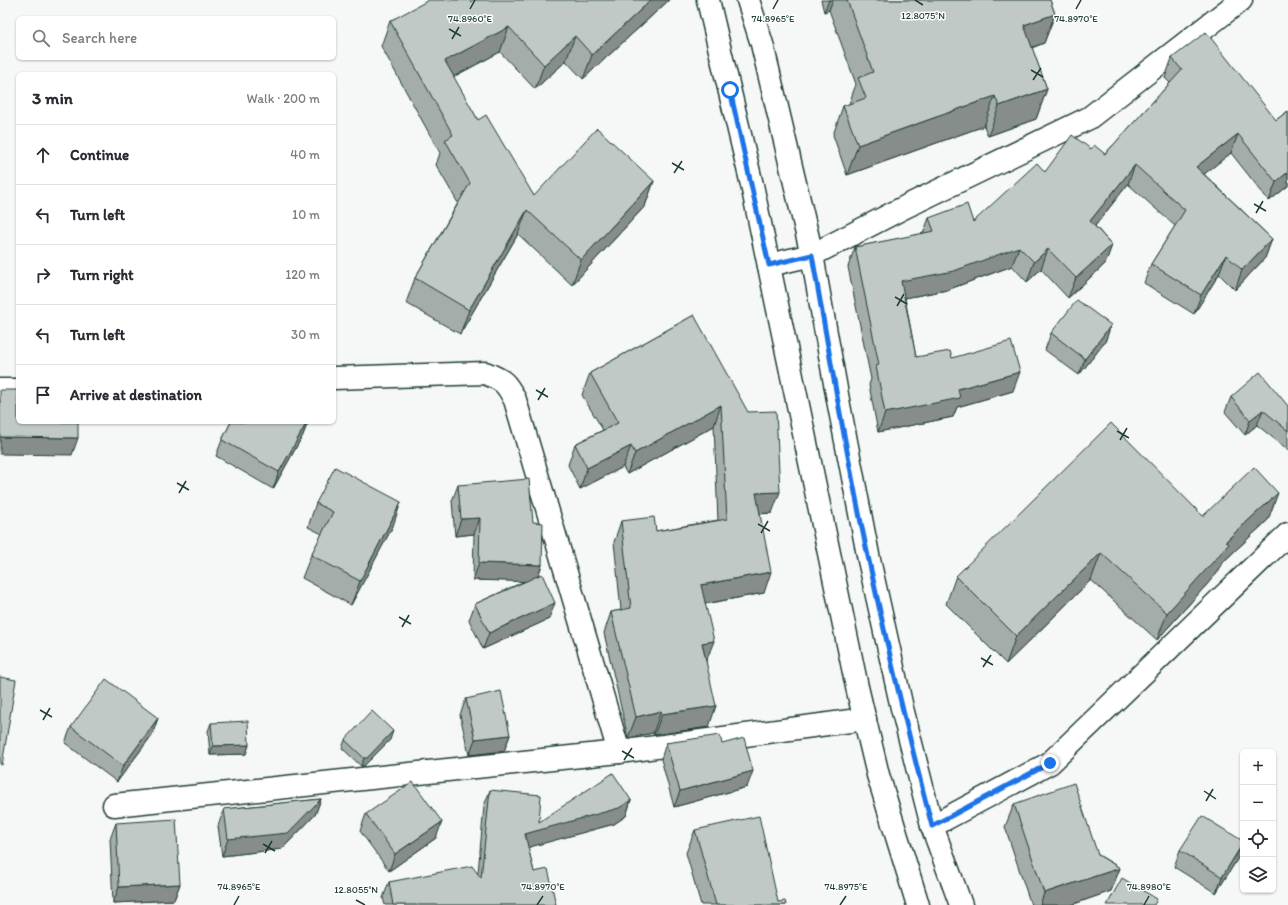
<!DOCTYPE html>
<meta charset="utf-8">
<style>
:root{--surface:#fff;--page:#f2f2f3;--text:#2b2b33;--muted:#7c7c81;--line:#e1e1e2}
body{margin:0;font-family:Itim,sans-serif;background:var(--page);color:var(--text)}
.controls{position:absolute;right:12px;bottom:12px;display:grid;overflow:hidden;border-radius:6px;box-shadow:0 1px 3px #0004}
.controls button{width:36px;height:36px;display:grid;place-items:center;padding:0;border:0;border-bottom:1px solid var(--line);background:var(--surface);color:var(--text);font:20px sans-serif}
.stop{position:absolute;width:12px;height:12px;margin:-9px;border:3px solid #1a73e8;border-radius:50%;background:#fff}
.stop.end{background:#1a73e8;border-color:#fff;box-shadow:0 1px 4px #0008}
.list{margin:0;padding:0;list-style:none}
h2{display:flex;justify-content:space-between;align-items:center;height:52px;margin:0;padding:0 16px;font-size:17px}
h2 small{font-size:13px;font-weight:400;color:var(--muted)}
.list li{display:grid;grid-template-columns:26px 1fr auto;gap:12px;align-items:center;box-sizing:border-box;height:60px;padding:0 16px;border-top:1px solid var(--line)}
.list b{display:block;font-size:15px;white-space:nowrap}
.list em{font-size:13px;font-style:normal;color:var(--muted)}
.icon{flex:none;width:22px;height:22px;fill:none;stroke:currentColor;stroke-width:2;stroke-linecap:round;stroke-linejoin:round}
.map{position:relative;flex:none;width:1288px;height:905px;overflow:hidden}
.search{position:absolute;background:var(--surface);box-shadow:0 1px 3px #0004;left:16px;top:16px;width:320px;height:44px;display:flex;align-items:center;gap:10px;box-sizing:border-box;padding:0 14px;border-radius:6px;color:var(--muted);font-size:15px}
.panel{position:absolute;background:var(--surface);box-shadow:0 1px 3px #0004;left:16px;top:72px;width:320px;height:352px;border-radius:6px}
.map>svg:first-child{display:block}
</style>
<div class="map">
<svg width="1288" height="905" viewBox="0 0 1288 905">
<rect width="100%" height="100%" fill="#f6f7f7"/>
<filter id="ink" filterUnits="userSpaceOnUse"><feTurbulence type="fractalNoise" baseFrequency=".025" numOctaves="2"/><feDisplacementMap in="SourceGraphic" scale="8" xChannelSelector="R" yChannelSelector="G"/><feConvolveMatrix kernelMatrix="1 2 1 2 8 2 1 2 1" color-interpolation-filters="sRGB"/></filter>
<g filter="url(#ink)">
<g fill="none" stroke-linecap="round" stroke-linejoin="round">
<defs>
<g id="minor">
<path d="M769 265 812 255 907 206 1089 118 1241 0"/>
<path d="M334 378 485 373C503 380 506 382 515 400L619 752"/>
<path d="M0 390H18"/>
<path d="M114 805 619 752 865 719"/>
<path d="M932 826 1050 763 1288 534"/>
</g>
<g id="major">
<path d="M708 0 752 185 857 687 878 775 918 905"/>
<path d="M748 0 762 44 812 255 838 400 869 560 902 708 932 826 961 905"/>
</g>
</defs>
<use href="#minor" stroke="#1f3d34" stroke-width="25"/>
<use href="#major" stroke="#1f3d34" stroke-width="25"/>
<use href="#minor" stroke="#fff" stroke-width="22"/>
<use href="#major" stroke="#fff" stroke-width="22"/>
</g>
<g fill="#a5adaa" stroke="#1f3d34">
<path d="M669 0 583 79 566 61 535 89 500 52 453 77 478 120 534 196 654 181 645 206 572 285 518 234 460 334 406 303 415 278 458 203 436 165 440 153 381 46 390 21 471 2Z"/>
<path d="M821 0H1050L1055 14 1044 43 1032 48 1047 89 1036 119 988 136 984 126 847 175 833 135 843 106 849 104 856 84 829 10 824 12Z"/>
<path d="M1172 58 1276 120 1288 111V186L1269 201 1231 153 1204 174 1272 239 1265 258 1235 290 1219 274 1194 314 1144 283 1151 264 1175 226 1128 184 1095 226 1112 245 1105 264 1068 298 1041 269 1027 282 1012 266 947 290 905 298 916 357 952 358 1013 391 957 407 953 417 878 432 869 385 871 379 848 267 855 247 923 234 929 218 973 222 1045 172 1091 149 1105 154 1170 83 1165 78Z"/>
<path d="M694 315 772 513 760 514 764 593 705 604 706 661 709 727 654 735 653 733 628 738 604 633 611 612 621 610 614 542 621 521 656 531 718 520 714 426 627 474 623 467 580 489 568 465 575 444 603 430 582 395 590 373Z"/>
<path d="M1111 325 1105 342 1079 375 1045 350 1051 333Z"/>
<path d="M1231 397 1288 406V450L1257 425 1245 435 1225 412Z"/>
<path d="M231 422H308L303 435 273 489 216 456 222 440Z"/>
<path d="M458 485 533 522 542 565 538 575 549 619 483 649 469 620 475 604 525 581 473 580 474 534 455 536 452 501Z"/>
<path d="M316 503 393 526 351 605 302 578 311 555 322 534 308 527Z"/>
<path d="M1203 516 1268 520 1222 563 1219 571 1157 640 1091 580 1006 664 946 604 956 576Z"/>
<path d="M466 699 510 735 504 751 469 755 460 715Z"/>
<path d="M158 718 152 735 117 782 65 743 71 727Z"/>
<path d="M211 723 249 745 246 754 210 755 208 731Z"/>
<path d="M345 740H390L364 766H361L342 748Z"/>
<path d="M666 743 722 744 747 787 674 807 661 759Z"/>
<path d="M490 790 539 822 631 800 626 816 614 824 528 847 534 872 556 905H385L383 898 389 882 478 873 484 806Z"/>
<path d="M321 799 315 815 282 849 222 856 218 826 224 809Z"/>
<path d="M1014 804 1120 868 1111 891 1071 905H1031L1005 827Z"/>
<path d="M366 814 436 838 389 871 360 831Z"/>
<path d="M116 823 180 884 174 900 113 903 110 839Z"/>
<path d="M695 830 778 902 786 905H701L686 853Z"/>
<path d="M1180 850 1238 858 1216 893 1174 867Z"/>
</g>
<g fill="#868d8b" stroke="#1f3d34">
<path d="M651 0H669L583 79 592 55Z"/>
<path d="M829 0H833L829 10 824 12Z"/>
<path d="M1055 14 1044 43 1013 54 1024 25Z"/>
<path d="M509 27 500 52 436 86 445 61Z"/>
<path d="M575 36 566 61 535 89 544 65Z"/>
<path d="M1047 89 1036 119 988 136 999 106Z"/>
<path d="M995 96 984 126 847 175 858 145Z"/>
<path d="M1238 134 1231 153 1189 186 1196 167Z"/>
<path d="M1135 165 1128 184 1083 241 1090 221Z"/>
<path d="M1288 172V186L1269 201 1276 182Z"/>
<path d="M654 181 645 206 572 285 581 260Z"/>
<path d="M527 210 518 234 460 334 469 310Z"/>
<path d="M1272 239 1265 258 1235 290 1242 270Z"/>
<path d="M1112 245 1105 264 1068 298 1076 278Z"/>
<path d="M1019 247 1012 266 947 290 894 300 901 281Z"/>
<path d="M1048 249 1041 269 1027 282 1034 262Z"/>
<path d="M1226 255 1219 274 1194 314 1201 295Z"/>
<path d="M1111 325 1105 342 1079 375 1085 359Z"/>
<path d="M1020 372 1013 391 957 407 953 417 878 432 885 413 958 389Z"/>
<path d="M721 405 714 426 627 474 635 453Z"/>
<path d="M1263 410 1257 425 1245 435 1250 420Z"/>
<path d="M307 422H308L303 435 273 489 279 472Z"/>
<path d="M0 437 78 438 72 455 0 454Z"/>
<path d="M631 446 623 467 580 489 587 468Z"/>
<path d="M780 492 772 513 748 514 756 493Z"/>
<path d="M1278 493 1268 520 1222 563 1219 571 1157 640 1167 613 1226 541Z"/>
<path d="M401 502 393 526 351 605 360 581Z"/>
<path d="M480 518 474 534 455 536 461 519Z"/>
<path d="M1101 553 1091 580 1006 664 1016 636Z"/>
<path d="M479 563 542 565 536 582 473 580Z"/>
<path d="M771 572 764 593 693 606 701 585Z"/>
<path d="M555 603 549 619 483 649 489 633Z"/>
<path d="M714 641 706 662 702 643Z"/>
<path d="M716 706 709 727 654 735 662 714Z"/>
<path d="M661 711 653 733 628 738 636 717Z"/>
<path d="M158 718 152 735 117 782 123 766Z"/>
<path d="M393 731 390 740 364 766H361L364 758Z"/>
<path d="M510 735 504 751 469 755 475 739Z"/>
<path d="M249 745 246 754 210 755 213 746Z"/>
<path d="M753 771 747 787 674 807 680 791Z"/>
<path d="M321 799 315 815 282 849 222 856 228 839Z"/>
<path d="M631 800 626 816 614 824 519 850 525 834Z"/>
<path d="M442 822 436 838 389 871 395 854Z"/>
<path d="M1243 843 1238 858 1216 893 1222 877Z"/>
<path d="M1120 868 1111 891 1071 905H1040L1044 893Z"/>
<path d="M180 884 174 900 113 903 119 887Z"/>
</g>
<g fill="#c0c9c6" stroke="#1f3d34">
<path d="M429 0H470L471 2 473 0H651L592 55 575 36 544 65 509 27 445 61 478 120 486 115 534 196 597 128 654 181 581 260 527 210 469 310 415 278 470 183 445 140 453 135 390 21Z"/>
<path d="M847 0H1050L1055 14 1024 25 1047 89 999 106 995 96 858 145 843 106 866 98 858 78 873 72Z"/>
<path d="M1206 32 1276 120 1288 111V172L1276 182 1238 134 1196 167 1272 239 1242 270 1226 255 1201 295 1151 264 1185 210 1135 165 1090 221 1112 245 1076 278 1048 249 1034 262 1019 247 954 271 901 281 916 357 950 351 952 358 1011 341 1020 372 958 389 960 398 885 413 876 366 879 365 855 247 934 231 929 218 967 204 973 222 1037 163 1045 172 1072 135 1091 149 1094 145 1105 154 1182 70 1172 58Z"/>
<path d="M1077 300 1111 325 1085 359 1051 333Z"/>
<path d="M694 315 748 412 776 411 780 492 756 493 771 572 701 585 714 641 702 643 716 706 662 714 661 711 636 717 611 612 631 608 621 521 654 517 656 531 727 519 721 405 635 453 631 446 587 468 575 444 618 423 590 373Z"/>
<path d="M1260 372 1288 406V431L1263 410 1250 420 1231 397Z"/>
<path d="M0 390H18V422H78V438L0 437Z"/>
<path d="M231 422H307L279 472 222 440Z"/>
<path d="M1111 423 1203 516 1254 467 1278 493 1226 541 1229 544 1167 613 1101 553 1016 636 956 576Z"/>
<path d="M335 467 401 502 360 581 311 555 333 512 316 503Z"/>
<path d="M529 479 533 522 543 523 542 565 479 563 480 518 461 519 458 485Z"/>
<path d="M542 574 555 603 489 633 475 604Z"/>
<path d="M0 677 16 680 2 765 0 764Z"/>
<path d="M106 679 158 718 123 766 71 727Z"/>
<path d="M501 691 510 735 475 739 466 699Z"/>
<path d="M372 711 393 731 367 758H364L345 740Z"/>
<path d="M248 721 249 745 213 746 211 723Z"/>
<path d="M720 735 722 744 744 738 753 771 680 791 666 743Z"/>
<path d="M613 773 631 800 619 808 525 834 534 872 548 869 556 905H393L389 882 472 866 481 878 490 790 541 795 539 822Z"/>
<path d="M413 782 442 822 395 854 366 814Z"/>
<path d="M1074 783 1098 855 1120 868 1044 893 1014 804Z"/>
<path d="M321 799 288 833 228 839 224 809Z"/>
<path d="M759 816 778 902 785 901 786 905H716L695 830Z"/>
<path d="M1202 816 1243 841V843L1222 877 1180 850Z"/>
<path d="M176 819 180 884 119 887 116 823Z"/>
<path d="M1122 878 1157 899 1154 905H1107Z"/>
</g>
</g>
<g fill="none" stroke-linecap="round" stroke-linejoin="round" filter="url(#ink)">
<path stroke="#1a73e8" stroke-width="5" d="M730 90 769 265 812 255C830 357 847 460 869 561 888 650 909 738 932 826L1050 763"/>
</g>
<path fill="none" stroke="#1f3d34" stroke-width="1.5" d="M915 0 923 5M470 9 475 0M773 9 778 0M1076 9 1081 0M449 29 461 36M452 39 459 27M1031 70 1043 77M1033 80 1041 68M672 163 684 170M674 173 682 161M1254 204 1266 211M1256 213 1263 201M895 297 907 304M897 306 904 294M536 390 548 397M538 400 545 388M1117 431 1129 438M1120 440 1127 428M177 483 189 490M179 493 186 481M758 524 770 531M761 533 768 521M399 617 411 624M402 627 409 615M981 658 993 665M983 667 991 655M40 710 52 717M43 720 50 708M622 751 634 758M624 760 632 748M1204 791 1216 799M1206 801 1213 789M263 844 275 851M265 853 272 841M356 900 365 905M234 905 239 896M537 905 543 896M840 905 846 896M1144 905 1149 896"/>
<g font-size="10" text-anchor="middle" fill="#1f3d34" stroke="#fff" stroke-width="3" stroke-linejoin="round" paint-order="stroke">
<text x="923" y="19">12.8075°N</text>
<text x="470" y="22">74.8960°E</text>
<text x="773" y="22">74.8965°E</text>
<text x="1076" y="22">74.8970°E</text>
<text x="239" y="890">74.8965°E</text>
<text x="543" y="890">74.8970°E</text>
<text x="846" y="890">74.8975°E</text>
<text x="1149" y="890">74.8980°E</text>
<text x="356" y="893">12.8055°N</text>
</g>
</svg>
<div class="controls">
<button>+</button>
<button>−</button>
<button><svg class="icon" aria-label="locate" viewBox="0 0 24 24"><circle cx="12" cy="12" r="6"/><path d="M12 2v4M12 18v4M2 12h4M18 12h4"/></svg></button>
<button><svg class="icon" aria-label="layers" viewBox="0 0 24 24"><path d="M12 4l9 5-9 5-9-5zM3 14l9 5 9-5"/></svg></button>
</div>
<div class="stop" style="left:730px;top:90px"></div>
<div class="stop end" style="left:1050px;top:763px"></div>
<div class="search"><svg class="icon" aria-label="search" viewBox="0 0 24 24"><circle cx="10" cy="10" r="6"/><path d="M15 15l6 6"/></svg>Search here</div>
<section class="panel">
<h2>3 min<small>Walk · 200 m</small></h2>
<ul class="list">
<li><svg class="icon" aria-label="ahead" viewBox="0 0 24 24"><path d="M12 20V5M6 11l6-6 6 6"/></svg><div><b>Continue</b></div><em>40 m</em></li>
<li><svg class="icon" aria-label="left" viewBox="0 0 24 24"><path d="M17 20v-9H6M10 6l-5 5 5 5"/></svg><div><b>Turn left</b></div><em>10 m</em></li>
<li><svg class="icon" aria-label="right" viewBox="0 0 24 24"><path d="M7 20v-9h11M14 6l5 5-5 5"/></svg><div><b>Turn right</b></div><em>120 m</em></li>
<li><svg class="icon" aria-label="left" viewBox="0 0 24 24"><path d="M17 20v-9H6M10 6l-5 5 5 5"/></svg><div><b>Turn left</b></div><em>30 m</em></li>
<li><svg class="icon" aria-label="arrive" viewBox="0 0 24 24"><path d="M6 21V4h12l-3 4 3 4H6"/></svg><div><b>Arrive at destination</b></div></li>
</ul>
</section>
</div>
